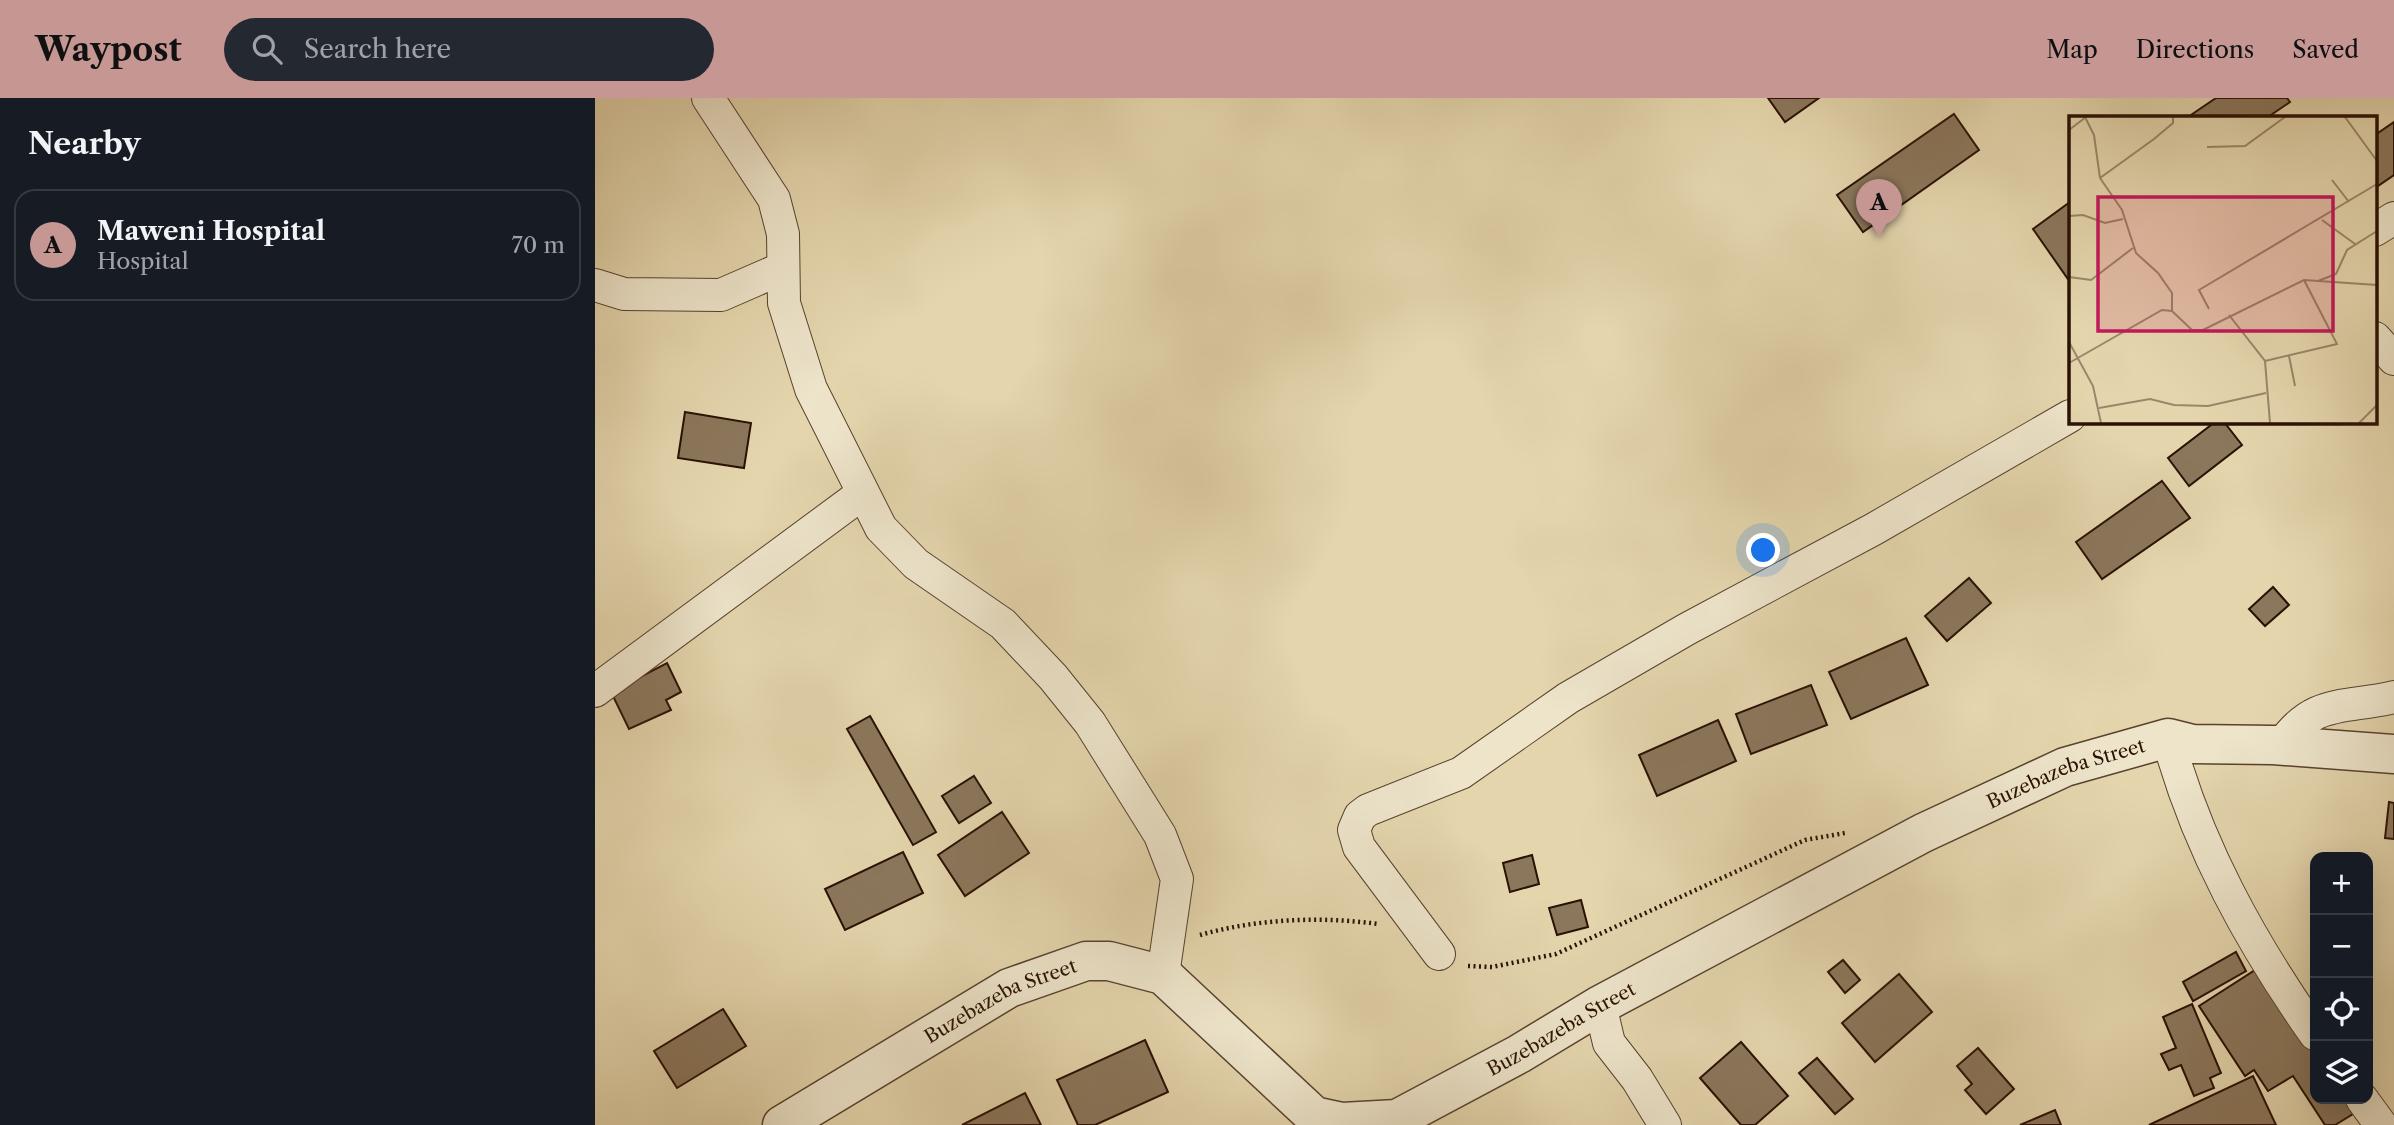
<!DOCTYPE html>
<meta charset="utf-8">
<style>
:root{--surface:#171b24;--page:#242831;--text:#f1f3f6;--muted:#9ea1a6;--line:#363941;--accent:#c59692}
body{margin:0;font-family:"Libre Caslon Text",serif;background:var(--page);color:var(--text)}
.controls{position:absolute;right:21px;bottom:21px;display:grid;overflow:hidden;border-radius:14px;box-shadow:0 7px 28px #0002}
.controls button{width:63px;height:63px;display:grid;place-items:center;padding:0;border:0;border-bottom:2px solid var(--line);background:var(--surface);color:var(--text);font:35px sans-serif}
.you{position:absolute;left:1169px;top:453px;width:24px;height:24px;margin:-18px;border:5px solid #fff;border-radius:50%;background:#1a73e8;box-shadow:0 0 0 10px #1a73e833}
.badge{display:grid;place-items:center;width:46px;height:46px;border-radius:50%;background:var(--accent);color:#111;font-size:23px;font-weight:700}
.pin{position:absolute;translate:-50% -58px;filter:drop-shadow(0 2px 4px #0008)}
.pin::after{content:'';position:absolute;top:37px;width:24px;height:21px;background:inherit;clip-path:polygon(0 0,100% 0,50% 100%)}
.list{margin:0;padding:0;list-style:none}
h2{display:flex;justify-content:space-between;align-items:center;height:91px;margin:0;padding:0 28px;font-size:30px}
h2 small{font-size:23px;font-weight:400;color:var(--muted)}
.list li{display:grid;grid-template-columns:46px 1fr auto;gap:21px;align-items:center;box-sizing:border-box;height:112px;margin:0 14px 14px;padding:0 14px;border:2px solid var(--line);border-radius:21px}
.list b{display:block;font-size:26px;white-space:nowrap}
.list p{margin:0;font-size:23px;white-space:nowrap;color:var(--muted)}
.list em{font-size:23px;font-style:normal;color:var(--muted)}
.icon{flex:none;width:38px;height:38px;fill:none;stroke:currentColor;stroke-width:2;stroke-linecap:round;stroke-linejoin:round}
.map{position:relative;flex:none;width:1799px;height:1027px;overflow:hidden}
header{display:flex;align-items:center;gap:42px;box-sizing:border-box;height:98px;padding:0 35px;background:var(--accent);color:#111}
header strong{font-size:33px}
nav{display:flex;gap:38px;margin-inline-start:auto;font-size:24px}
.search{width:490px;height:63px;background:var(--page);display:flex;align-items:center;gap:18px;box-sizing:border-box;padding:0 24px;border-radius:38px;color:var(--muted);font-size:26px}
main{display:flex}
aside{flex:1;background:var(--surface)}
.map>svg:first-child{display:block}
</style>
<header>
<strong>Waypost</strong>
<div class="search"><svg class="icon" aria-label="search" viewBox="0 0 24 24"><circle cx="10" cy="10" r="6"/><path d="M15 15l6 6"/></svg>Search here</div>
<nav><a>Map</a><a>Directions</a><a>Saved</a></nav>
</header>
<main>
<aside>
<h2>Nearby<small></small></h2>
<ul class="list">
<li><span class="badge">A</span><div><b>Maweni Hospital</b><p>Hospital</p></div><em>70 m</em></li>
</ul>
</aside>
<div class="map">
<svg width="1799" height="1027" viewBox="0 0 1799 1027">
<rect width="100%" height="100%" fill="#e4d5ad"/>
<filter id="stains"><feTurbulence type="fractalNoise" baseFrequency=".00286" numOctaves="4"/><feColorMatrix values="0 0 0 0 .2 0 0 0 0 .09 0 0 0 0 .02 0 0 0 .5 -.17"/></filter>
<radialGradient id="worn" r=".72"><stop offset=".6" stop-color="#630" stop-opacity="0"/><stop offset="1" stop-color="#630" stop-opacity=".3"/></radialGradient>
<g fill="#8b775c" stroke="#2a1104" stroke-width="2">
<path d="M1173 0H1224L1190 24Z"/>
<path d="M1621 0H1692L1695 4 1673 19H1593Z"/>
<path d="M1359 16 1384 52 1268 134 1242 97Z"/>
<path d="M1799 24V77L1780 90V37Z"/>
<path d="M1475 104V184L1438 131Z"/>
<path d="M90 314 156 325 149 370 83 360Z"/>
<path d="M1620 324H1629L1647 347 1594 388 1573 360Z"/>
<path d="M1567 383 1595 420 1507 481 1481 444Z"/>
<path d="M1374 480 1396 505 1352 543 1330 518Z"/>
<path d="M1678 489 1694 507 1670 528 1654 511Z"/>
<path d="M1311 540 1333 587 1256 621 1234 574Z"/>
<path d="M72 565 86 594 71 602 76 612 34 631 16 594Z"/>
<path d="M1216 587 1232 627 1156 656 1141 616Z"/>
<path d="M275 618 341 734 318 747 252 631Z"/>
<path d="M1123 622 1141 663 1062 698 1044 657Z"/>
<path d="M379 678 396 705 364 725 347 698Z"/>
<path d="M1794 704 1799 705V741L1790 740Z"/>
<path d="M407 714 434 755 370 798 343 757Z"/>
<path d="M308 754 328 795 250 832 230 791Z"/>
<path d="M937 757 944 786 915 794 908 765Z"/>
<path d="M986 802 993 829 962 837 954 810Z"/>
<path d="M1641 854 1651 873 1598 903 1588 884Z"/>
<path d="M1248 862 1265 882 1250 895 1233 874Z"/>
<path d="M1668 867 1720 947V1001H1755L1763 1013 1740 1027H1730L1698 978 1673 993 1659 972 1650 978 1604 908Z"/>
<path d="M1304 876 1337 914 1280 964 1247 925Z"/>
<path d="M1597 906 1626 975 1615 980 1619 990 1599 998 1586 967 1574 972 1566 956 1581 950 1568 919Z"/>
<path d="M128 911 151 948 82 990 59 953Z"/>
<path d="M550 942 573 994 500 1027H483L462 982Z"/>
<path d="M1146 944 1193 998 1160 1027H1146L1105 980Z"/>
<path d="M1383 950 1419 991 1391 1016 1370 992 1377 986 1362 968Z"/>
<path d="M1222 960 1258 1001 1240 1016 1204 975Z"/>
<path d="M1658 978 1681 1027H1554Z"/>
<path d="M430 995 446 1027H367Z"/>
<path d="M1460 1012 1466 1027H1425Z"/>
</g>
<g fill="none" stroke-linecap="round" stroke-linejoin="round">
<defs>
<g id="minor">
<path d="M113 0 179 101 188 136 189 205 216 291 286 430 321 466 408 526 458 579 495 625 565 737 582 781 568 877"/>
<path d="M1780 132 1799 120"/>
<path d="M0 187 29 196 126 197 188 170"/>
<path d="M1780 240 1799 261"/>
<path d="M0 593 268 395"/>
<path d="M1573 640C1602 748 1656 845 1720 936"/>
<path d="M1686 648C1718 600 1749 611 1799 599"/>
<path d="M844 856 764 749 759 732 765 718 773 712 866 675 973 600 1092 531 1279 431 1475 318"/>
<path d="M1005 907 1014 945 1042 981 1070 1027"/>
<path d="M1767 1001 1786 1027"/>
</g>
<g id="tertiary">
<path id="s1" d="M187 1027 414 890 491 863H514L568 877 719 1018 747 1024 802 1021 924 956 1005 907 1328 735 1470 669 1573 640 1597 646 1678 647 1799 656"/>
</g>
</defs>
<use href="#minor" stroke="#58422e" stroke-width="34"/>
<use href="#tertiary" stroke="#58422e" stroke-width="41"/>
<g stroke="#2a1104" stroke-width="4.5" stroke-dasharray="2 3.5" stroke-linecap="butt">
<path d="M605 837C661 821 725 818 783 826"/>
<path d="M873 868 897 869 961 856 1210 742 1250 735"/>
</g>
<use href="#minor" stroke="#ede4ca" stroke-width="32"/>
<use href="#tertiary" stroke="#ede4ca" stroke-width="38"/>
</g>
<g text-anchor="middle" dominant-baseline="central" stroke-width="5" stroke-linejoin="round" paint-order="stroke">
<g font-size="19" fill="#2a1104" stroke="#ede4ca">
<text stroke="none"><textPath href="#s1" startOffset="1470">Buzebazeba Street</textPath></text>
<text stroke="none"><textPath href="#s1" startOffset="252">Buzebazeba Street</textPath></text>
<text stroke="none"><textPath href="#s1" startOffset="903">Buzebazeba Street</textPath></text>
</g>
</g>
<g transform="translate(1474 18)">
<rect width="308" height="308" fill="#e4d5ad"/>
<path fill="none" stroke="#9a8769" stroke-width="2" d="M16 1 25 19 31 62 53 94 67 137 89 157 103 177V195M276 1 308 45M0 14 17 1M138 31 176 30 216 1M31 62 85 23 104 7V1M263 64 280 86M0 100 14 99 36 107 54 103M253 104 286 128M0 161 22 164 64 132M249 165 267 158 278 134 308 115M140 193 130 174 308 68M160 199 196 245 201 307M0 226 24 270 32 307M220 240 226 270M196 245 268 228 235 164M0 247 93 194 103 195 123 214H134L235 164 308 169M30 292 81 283 105 289 139 290 197 277M290 307 308 289"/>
<path fill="#c2185b" fill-opacity="0.15" stroke="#c2185b" stroke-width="3.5" d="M29 81H264V215H29Z"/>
<rect width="308" height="308" fill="none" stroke="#2a1104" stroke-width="3.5"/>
</g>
<rect width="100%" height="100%" filter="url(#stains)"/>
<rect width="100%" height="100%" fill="url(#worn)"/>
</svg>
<div class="controls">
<button>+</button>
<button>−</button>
<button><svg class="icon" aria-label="locate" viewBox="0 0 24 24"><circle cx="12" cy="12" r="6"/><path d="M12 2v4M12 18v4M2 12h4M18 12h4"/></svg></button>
<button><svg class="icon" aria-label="layers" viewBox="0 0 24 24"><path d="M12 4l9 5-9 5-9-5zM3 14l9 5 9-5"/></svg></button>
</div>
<div class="you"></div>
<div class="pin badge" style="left:1284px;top:139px">A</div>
</div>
</main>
